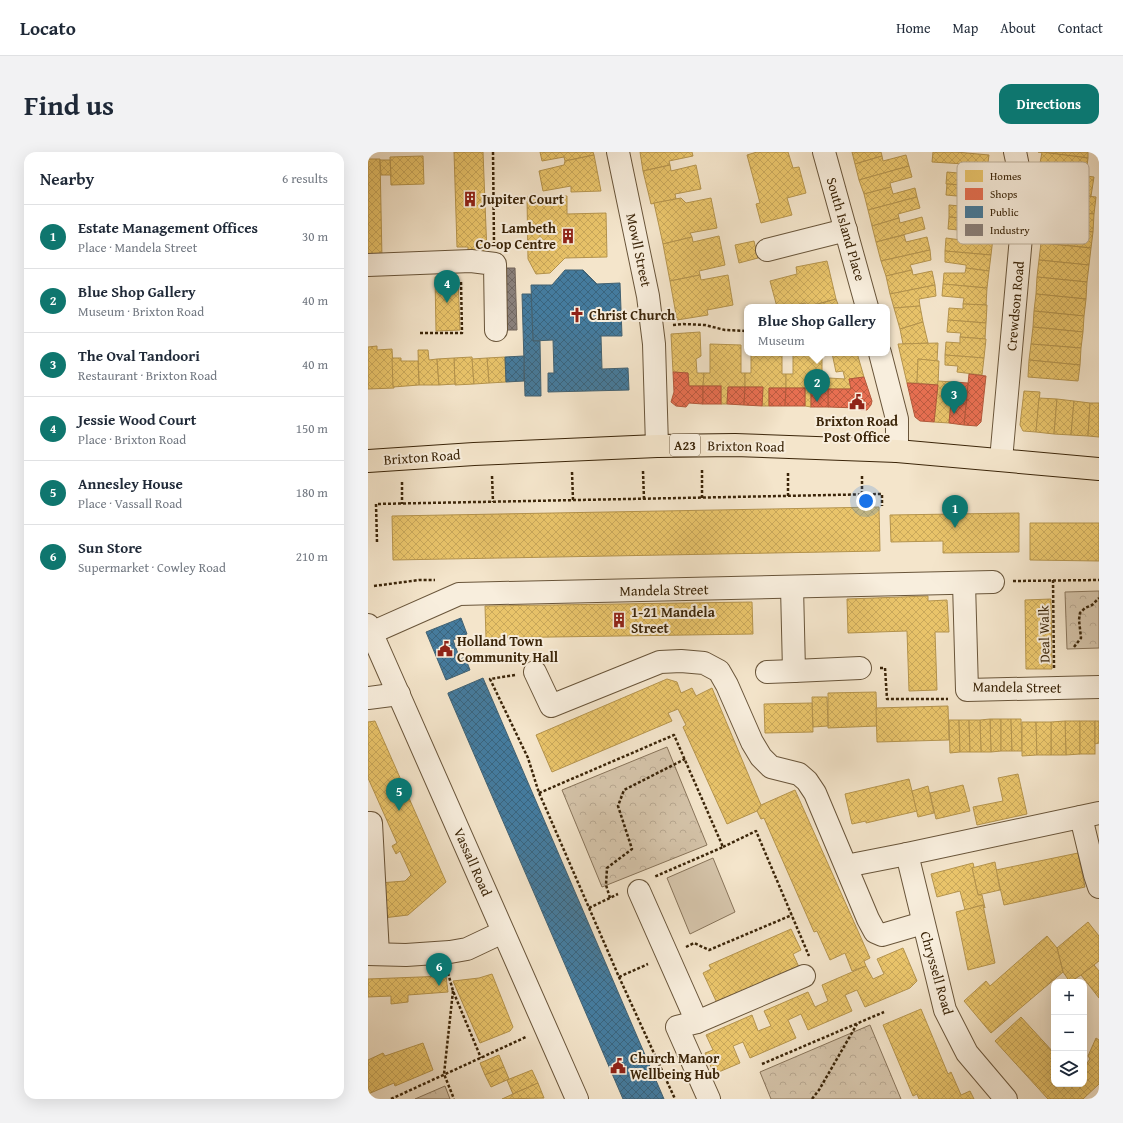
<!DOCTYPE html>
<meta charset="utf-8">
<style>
:root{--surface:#fff;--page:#f2f2f3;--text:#1f2937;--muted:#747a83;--line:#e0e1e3;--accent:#0f766e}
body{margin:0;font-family:"Gentium Book Plus",serif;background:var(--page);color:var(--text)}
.controls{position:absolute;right:12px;bottom:12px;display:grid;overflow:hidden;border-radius:8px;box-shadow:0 4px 16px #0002}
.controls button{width:36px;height:36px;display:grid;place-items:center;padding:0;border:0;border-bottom:1px solid var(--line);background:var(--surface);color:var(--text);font:20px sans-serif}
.you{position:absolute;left:498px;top:349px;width:14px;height:14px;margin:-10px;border:3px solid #fff;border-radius:50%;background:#1a73e8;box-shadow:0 0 0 6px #1a73e833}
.badge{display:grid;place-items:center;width:26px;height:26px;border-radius:50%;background:var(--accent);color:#fff;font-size:13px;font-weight:700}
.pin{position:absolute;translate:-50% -33px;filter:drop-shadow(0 1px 2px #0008)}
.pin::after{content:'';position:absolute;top:21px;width:14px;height:12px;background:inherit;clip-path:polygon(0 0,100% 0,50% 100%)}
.popup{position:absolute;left:376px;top:152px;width:146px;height:52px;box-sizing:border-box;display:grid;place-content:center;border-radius:8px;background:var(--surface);filter:drop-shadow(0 1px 3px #0005);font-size:13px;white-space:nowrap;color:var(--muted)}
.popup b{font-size:15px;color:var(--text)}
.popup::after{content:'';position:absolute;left:50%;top:100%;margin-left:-8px;border:8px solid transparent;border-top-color:var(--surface)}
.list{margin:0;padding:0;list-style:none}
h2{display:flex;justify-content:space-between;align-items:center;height:52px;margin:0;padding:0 16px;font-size:17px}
h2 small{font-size:13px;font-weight:400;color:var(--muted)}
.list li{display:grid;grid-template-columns:26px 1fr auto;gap:12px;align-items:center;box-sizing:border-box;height:64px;padding:0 16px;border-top:1px solid var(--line)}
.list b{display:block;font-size:15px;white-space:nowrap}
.list p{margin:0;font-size:13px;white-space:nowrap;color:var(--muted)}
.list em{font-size:13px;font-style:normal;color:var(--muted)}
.icon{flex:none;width:22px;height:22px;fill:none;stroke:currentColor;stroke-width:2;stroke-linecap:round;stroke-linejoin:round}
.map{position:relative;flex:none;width:731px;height:947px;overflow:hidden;border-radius:12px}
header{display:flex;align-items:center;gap:24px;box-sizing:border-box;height:56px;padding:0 20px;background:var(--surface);border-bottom:1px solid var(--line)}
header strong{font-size:19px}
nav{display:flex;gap:22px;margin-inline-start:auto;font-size:14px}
.intro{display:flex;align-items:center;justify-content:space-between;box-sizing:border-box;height:96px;padding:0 24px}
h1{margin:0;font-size:28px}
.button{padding:10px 18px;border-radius:12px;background:var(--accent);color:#fff;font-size:14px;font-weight:700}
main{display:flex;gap:24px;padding:0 24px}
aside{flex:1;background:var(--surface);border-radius:12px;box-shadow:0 4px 16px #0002}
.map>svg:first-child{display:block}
</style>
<header>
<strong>Locato</strong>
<nav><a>Home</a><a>Map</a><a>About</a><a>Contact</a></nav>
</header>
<div class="intro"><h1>Find us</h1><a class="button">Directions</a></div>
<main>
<aside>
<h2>Nearby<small>6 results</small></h2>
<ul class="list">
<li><span class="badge">1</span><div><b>Estate Management Offices</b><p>Place · Mandela Street</p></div><em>30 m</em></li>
<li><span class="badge">2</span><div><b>Blue Shop Gallery</b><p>Museum · Brixton Road</p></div><em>40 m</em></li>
<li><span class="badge">3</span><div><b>The Oval Tandoori</b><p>Restaurant · Brixton Road</p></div><em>40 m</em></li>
<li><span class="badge">4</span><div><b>Jessie Wood Court</b><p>Place · Brixton Road</p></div><em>150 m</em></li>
<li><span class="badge">5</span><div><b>Annesley House</b><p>Place · Vassall Road</p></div><em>180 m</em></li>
<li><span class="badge">6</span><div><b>Sun Store</b><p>Supermarket · Cowley Road</p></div><em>210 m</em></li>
</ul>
</aside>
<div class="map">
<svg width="731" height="947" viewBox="0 0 731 947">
<defs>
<pattern id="park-crowns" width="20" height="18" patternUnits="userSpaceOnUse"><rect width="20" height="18" fill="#d5c4aa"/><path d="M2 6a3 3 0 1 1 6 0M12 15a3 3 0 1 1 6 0" fill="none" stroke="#b8a891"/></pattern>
<pattern id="homes-cross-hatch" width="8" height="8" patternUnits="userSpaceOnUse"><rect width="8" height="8" fill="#e9c46a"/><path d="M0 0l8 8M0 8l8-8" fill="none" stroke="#c9a85b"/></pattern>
<pattern id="shops-cross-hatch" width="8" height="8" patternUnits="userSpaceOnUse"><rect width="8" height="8" fill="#e76f51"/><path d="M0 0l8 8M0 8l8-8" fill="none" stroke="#bc5b41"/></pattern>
<pattern id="public-cross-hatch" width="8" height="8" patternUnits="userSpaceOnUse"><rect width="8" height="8" fill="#457b9d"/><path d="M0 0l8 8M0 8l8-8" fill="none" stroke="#3b657e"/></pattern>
<pattern id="industry-cross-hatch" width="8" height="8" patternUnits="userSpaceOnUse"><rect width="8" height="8" fill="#8a817c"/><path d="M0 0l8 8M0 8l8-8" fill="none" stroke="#726964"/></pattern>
</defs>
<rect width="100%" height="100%" fill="#f4e5cb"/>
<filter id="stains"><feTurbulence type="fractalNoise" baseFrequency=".005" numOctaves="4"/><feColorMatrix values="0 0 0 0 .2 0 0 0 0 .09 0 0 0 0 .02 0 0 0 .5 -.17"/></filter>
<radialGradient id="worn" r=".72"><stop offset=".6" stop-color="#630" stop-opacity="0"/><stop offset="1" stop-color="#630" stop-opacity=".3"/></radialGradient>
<path fill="#d5c4aa" stroke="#88745a" d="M345 706 367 760 322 782 299 726Z"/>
<g fill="url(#park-crowns)" stroke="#88745a">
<path d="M731 439V496L699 497 697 440Z"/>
<path d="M299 595 339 693 234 735 194 638Z"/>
<path d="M502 873 533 947H403L392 920Z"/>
<path d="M77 934 82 947H47Z"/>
</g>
<g fill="url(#homes-cross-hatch)" stroke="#b5944d">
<path d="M86 0H115L119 102 100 103V95H89Z"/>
<path d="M172 0H225L226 3 197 9 196 5 174 9Z"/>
<path d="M272 0H324L325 4 301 9 302 13 275 19Z"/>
<path d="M389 0H420L425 16 431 15 438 41 419 46 424 63 393 71 388 52 392 51 379 3Z"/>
<path d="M484 0H513L514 4 487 12Z"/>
<path d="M565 0H588L621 3 619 18 597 16V12L564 10Z"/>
<path d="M670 0H720V6Z"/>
<path d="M674 0 720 6 718 23 671 17Z"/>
<path d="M226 3 233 39 203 40V34L175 39 171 19 196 13 197 9Z"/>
<path d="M538 3 541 14 491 28 487 12 514 4 515 9Z"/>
<path d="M55 4 56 32 23 33 22 5Z"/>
<path d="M0 7H12L14 107H0Z"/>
<path d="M12 8H22L23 23H13Z"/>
<path d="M302 13 303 19 328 13 333 37 307 42 308 47 283 52 275 19Z"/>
<path d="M541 14 544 25 522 31 523 35 496 42 491 28Z"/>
<path d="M602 17 626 19 624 35 578 32 579 20 601 22Z"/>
<path d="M674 18 726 25 723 44 679 40Z"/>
<path d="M579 32 624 35 622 51 600 49V45L578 43Z"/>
<path d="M523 35 525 42 547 36 549 45 500 58 496 42Z"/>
<path d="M679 40 728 45 726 62 677 57Z"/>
<path d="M199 44V62L238 61 239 105 197 106 182 121 168 122 160 107 159 45Z"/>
<path d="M549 45 552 56 530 62 531 66 504 74 500 58Z"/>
<path d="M313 46 318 51 343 46 349 76 322 81 324 85 295 92 286 51Z"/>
<path d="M603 50 628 53 626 69 581 65V53L603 55Z"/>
<path d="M677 57 726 62 725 80 675 74Z"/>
<path d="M554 65 557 77 508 90 504 74 531 66 532 71Z"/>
<path d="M581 65 626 69 625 86 601 84V79L580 77Z"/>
<path d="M675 74 725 80 723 96 673 91Z"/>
<path d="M536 83 538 90 559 85 562 98 513 109 508 90Z"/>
<path d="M351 84 357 113 331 119 332 123 302 129 295 92 324 85 325 90Z"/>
<path d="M601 84 625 86 623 103 577 99 578 86 601 89Z"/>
<path d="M386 89 390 106 371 111 367 93Z"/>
<path d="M673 91 723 96 721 113 671 108Z"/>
<path d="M562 98 563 108 542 113 544 118 518 124 513 109Z"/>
<path d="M577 99 623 103 621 119 598 116V113L577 110Z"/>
<path d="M671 108 721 113 719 130 669 125Z"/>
<path d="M459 109 468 147 439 155H438L437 151 421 155H409L402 129 429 122 428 115Z"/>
<path d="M598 116 621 119 619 136 575 132 576 121H597Z"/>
<path d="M544 118 545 123 564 119 567 133 522 142 518 124Z"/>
<path d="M332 123 333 128 360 123 365 153 339 158 340 163 309 168 302 129Z"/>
<path d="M90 124 92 178 68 179 67 125Z"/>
<path d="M669 125 719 130 718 147 668 142Z"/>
<path d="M575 132 619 136 618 153 595 152 596 146 574 144Z"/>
<path d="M567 133 568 144 551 147 552 154 526 156 522 142Z"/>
<path d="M668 142 718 147 716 164 666 159Z"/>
<path d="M468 147 471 155H439Z"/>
<path d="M595 152 619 153 618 171 580 168 581 156 595 157Z"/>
<path d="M552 154 555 170 532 177 526 156Z"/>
<path d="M666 159 716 164 715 180 665 175Z"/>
<path d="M580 168 618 171 617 187 592 185 593 181 579 180Z"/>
<path d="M555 170 560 191 535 192 532 177Z"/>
<path d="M665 175 715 180 713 196 663 192Z"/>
<path d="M332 180 333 204 328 207 329 221H336L335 234H321L320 221 305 220 303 182Z"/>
<path d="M592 185 618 187 616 206 577 203 578 190 592 191Z"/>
<path d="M570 191 569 209 550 207 549 231H539L530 192Z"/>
<path d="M342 192 373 193V221H377V235H360L359 252H353V234H335L336 221H342Z"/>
<path d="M663 192 713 196 712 213 661 208Z"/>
<path d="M9 194V198L24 197 26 236 0 237V195Z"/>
<path d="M50 198H60L61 208 69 207 71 233H51Z"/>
<path d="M383 201H414V222H418V236H401V254H394L395 235H377V221H383Z"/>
<path d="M425 201H454V224H460V237H443V255L437 254V236H418V222H425Z"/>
<path d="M464 201H489L496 225 481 227 483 237H460L461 226 477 227 475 219 468 220Z"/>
<path d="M577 203 616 206 614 223 589 220 590 214 577 213Z"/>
<path d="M104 205 106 232 87 233 86 206Z"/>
<path d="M137 205 138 230 121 231 119 206Z"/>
<path d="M24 206H33V209H50L51 233 25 235Z"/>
<path d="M86 206 87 232 71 233 69 207Z"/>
<path d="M119 206 121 231 106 232 104 207Z"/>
<path d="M550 207 571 209 570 233 549 231Z"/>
<path d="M661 208 712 213 710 229 660 225Z"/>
<path d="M570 229 585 230 581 271 566 270Z"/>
<path d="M656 239 672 240 668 280 655 279 652 273Z"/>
<path d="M671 246 689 247 686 282 668 280Z"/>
<path d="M689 247 706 249 703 283 686 282Z"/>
<path d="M706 249 722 251 720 284 703 283Z"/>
<path d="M722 251H731V285L720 284Z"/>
<path d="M511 355 512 399 25 408 24 364Z"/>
<path d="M651 361V400L575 401V389L523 390 522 363Z"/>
<path d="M662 371H731V409L662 408Z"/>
<path d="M560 444V449L579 448 581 480H567L569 538 541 539 539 479 480 481 479 447Z"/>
<path d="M683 447 684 517H658L657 448Z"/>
<path d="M384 450 385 482 118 486 117 454Z"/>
<path d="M299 527 309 530 313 541 324 536 328 544 344 536 393 653 389 659 359 672 315 575 318 573 310 557 300 561 304 569 184 620 168 583Z"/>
<path d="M508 540 509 574 460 576V541Z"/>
<path d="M444 545H459L460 574 445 575Z"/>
<path d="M444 551 445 580 397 581 396 552Z"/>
<path d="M580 554 581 588 509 590 508 556Z"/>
<path d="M622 567H633V599L623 600Z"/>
<path d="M622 567 623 600H613L612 568Z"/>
<path d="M633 567H643L644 599H633Z"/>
<path d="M643 567H653L654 599H644Z"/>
<path d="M581 568H591L592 600 582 601Z"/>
<path d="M591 568H601L602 600H592Z"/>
<path d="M601 568H612L613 600H602Z"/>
<path d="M7 569 78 730 40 763 15 766 11 731 37 729 43 723 32 699 28 702 24 694 29 691 0 626V570Z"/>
<path d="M697 569H712V602L698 603Z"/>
<path d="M697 569 698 603H683V570Z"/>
<rect x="712" y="569" width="15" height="33"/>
<path d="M727 569H731V591L727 592Z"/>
<path d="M654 570H668L669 603 654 604Z"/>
<path d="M668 570H683V603H669Z"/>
<path d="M650 622 659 662 609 673 605 655 635 649 630 626Z"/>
<path d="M541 627 549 659 498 671V669L484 672 477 642Z"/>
<path d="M595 633 602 659 568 667 562 641Z"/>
<path d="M560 634 566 661 550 665 544 639Z"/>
<path d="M427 638 502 806 496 809 498 814 484 819 477 801 462 808 449 779 446 780 396 666 393 667 389 659 393 653Z"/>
<path d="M710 701 717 735 636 753 628 718Z"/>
<path d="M627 710 632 738 610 743 604 716Z"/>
<path d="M605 711 606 715 604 716 610 743H614L617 756 615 753 597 758 592 739 569 745 563 722Z"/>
<path d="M615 753 627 811 600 818 588 760Z"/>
<path d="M720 770 731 784V809L713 823 702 830 695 820 689 796Z"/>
<path d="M423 777 433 798 425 802 431 815 349 851 335 821 343 817 341 813Z"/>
<path d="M679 784 689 796 695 820 623 881 596 849 618 829 622 834Z"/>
<path d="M535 796 549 829 542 836 497 855 489 838 477 843 484 859 440 878 433 862 420 868 428 886 382 906 375 890 365 894 372 911 346 922 337 901 345 898 338 883 384 863 390 879 403 874 396 859 440 840 447 855 460 849 454 833 498 814 505 827 516 822 509 807Z"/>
<path d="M726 813 731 819V846L713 823Z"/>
<path d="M124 822 145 875 142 879 112 891 85 829 111 826Z"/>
<path d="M78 824 80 840 40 843V850L23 852V844L0 845V827Z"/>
<path d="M553 857 580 922 583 920 593 943 602 939 606 947H551L549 942 545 944 515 873Z"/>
<path d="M653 865 686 901V932H716V915L722 907 720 904 728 886 731 888V932L715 947H680L627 889Z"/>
<path d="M55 891 65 918 27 934 26 931 0 942V908L15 901 17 904Z"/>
<path d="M131 903 136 915 117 923 112 911Z"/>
<path d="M136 915 141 927 123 935 117 923Z"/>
<path d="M164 918 170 931 145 942 139 928Z"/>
<path d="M170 931 176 946 134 947 145 942Z"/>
</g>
<g fill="url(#shops-cross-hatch)" stroke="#b3593b">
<path d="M305 220 320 221 321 234H335V252L321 251 318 255 308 254 303 250 306 240Z"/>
<path d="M601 222 618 224 613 270 609 274 596 273Z"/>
<path d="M496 225 504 249 503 253 499 258H493L490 256 460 255V237H483L481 227Z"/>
<path d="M585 230 600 231 596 273 581 271Z"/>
<path d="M539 231 570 233 566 270 552 269 547 265Z"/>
<rect x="335" y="234" width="18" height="18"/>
<path d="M360 235H377L376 253 359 252Z"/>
<path d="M377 235H395L394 254 376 253Z"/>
<path d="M401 236H418L417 254H401Z"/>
<path d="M418 236H437V254H417Z"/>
<rect x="443" y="237" width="17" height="18"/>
</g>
<g fill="url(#public-cross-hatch)" stroke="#426171">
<path d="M197 118H215L229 132 252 131 254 184H233L234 217 260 216 261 238 180 240V221H186L185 188 165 189 163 133H184Z"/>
<path d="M154 142H163L165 189H172L173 244H157Z"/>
<path d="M156 204V229L138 230 137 205Z"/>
<path d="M93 466 99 482 85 488 92 507 97 505 102 518 78 528 58 480Z"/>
<path d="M115 526 296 947H255L80 542V541Z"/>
</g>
<path fill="url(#industry-cross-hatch)" stroke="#72655a" d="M132 116H147L149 178H133Z"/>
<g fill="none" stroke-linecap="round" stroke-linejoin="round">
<defs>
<g id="minor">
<path d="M250 0 280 144 286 192 289 294"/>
<path d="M456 0 499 155"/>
<path d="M399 98 478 78"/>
<path d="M0 113 103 109 127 112 128 178"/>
<path d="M512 201 529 267V299"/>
<path d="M633 308 654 74C654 48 653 25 647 0"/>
<path d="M596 431 599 538 731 535"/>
<path d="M424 435 426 519 492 516"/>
<path d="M0 473 209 947"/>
<path d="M3 481 91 442 625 430"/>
<path d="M167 520 183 554 292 510 313 509 336 511 351 519 359 533 384 590 393 605 403 615 431 622 439 629 447 641 500 767 507 780 514 783 555 771"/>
<path d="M399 520 426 519"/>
<path d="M0 546 31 542"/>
<path d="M713 665 727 723 731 735"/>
<path d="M0 671H3L10 802"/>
<path d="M488 712 539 702"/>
<path d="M271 739 329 870 309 875 341 947"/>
<path d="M0 802 38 803 82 800 99 797 135 780"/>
<path d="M329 870 436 824"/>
<path d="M638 947 599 901 577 858 539 702 731 661"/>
</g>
<path id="highway" d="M0 309 106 302 289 294 367 293 529 299 731 317"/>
</defs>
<use href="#minor" stroke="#69553a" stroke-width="24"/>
<use href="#highway" stroke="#3b2509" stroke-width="24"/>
<g stroke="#3b2509" stroke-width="2.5" stroke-dasharray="3 2" stroke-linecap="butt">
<path d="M125 0 126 91"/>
<path d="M305 173 315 172 337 173 357 178 379 179"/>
<path d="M52 181H94L93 130"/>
<path d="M334 318V346"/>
<path d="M275 319 276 347"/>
<path d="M204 320 205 348"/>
<path d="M124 324 125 350"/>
<path d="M34 330V352"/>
<path d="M494 342V324"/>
<path d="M420 344V320"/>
<path d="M9 390 8 352 514 342V354"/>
<path d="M685 428 686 516"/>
<path d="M645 429 731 428"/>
<path d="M6 434 51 428H67"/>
<path d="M706 495 713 486 711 468 712 461 717 456 724 453 731 446"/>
<path d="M512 516H517L519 547H580"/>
<path d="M147 523 122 527 160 606 171 641 179 659 251 825 307 947"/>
<path d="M171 641 306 583 355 695 286 725"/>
<path d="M355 695 388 679 441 804"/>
<path d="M242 746 238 733 239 716 264 697 250 654 256 638 317 607"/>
<path d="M221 756 250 742"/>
<path d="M318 795 326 791 341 798 424 763"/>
<path d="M80 821 85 839 113 906"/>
<path d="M251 825 280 812"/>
<path d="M85 839 76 922 86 947"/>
<path d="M394 912 516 860"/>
<path d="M23 947 158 885"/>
<path d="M444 947 451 938 489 872"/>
</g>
<use href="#minor" stroke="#f8eedd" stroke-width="22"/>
<use href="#highway" stroke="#f4e5cb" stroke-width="22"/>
</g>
<defs>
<symbol id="building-bare" viewBox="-9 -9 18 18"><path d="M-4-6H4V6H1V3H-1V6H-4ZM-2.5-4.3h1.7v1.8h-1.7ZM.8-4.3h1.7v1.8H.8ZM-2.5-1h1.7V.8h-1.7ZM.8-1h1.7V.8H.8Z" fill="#8f2418" stroke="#f8eedd" stroke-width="2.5" paint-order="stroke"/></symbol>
<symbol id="church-bare" viewBox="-9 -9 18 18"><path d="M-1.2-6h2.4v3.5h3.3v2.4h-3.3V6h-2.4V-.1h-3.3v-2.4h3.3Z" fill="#8f2418" stroke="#f8eedd" stroke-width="2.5" paint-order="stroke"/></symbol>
<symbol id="civic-bare" viewBox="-9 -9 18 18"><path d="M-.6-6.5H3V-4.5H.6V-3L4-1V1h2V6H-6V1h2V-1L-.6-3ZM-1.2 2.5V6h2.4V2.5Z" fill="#8f2418" stroke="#f8eedd" stroke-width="2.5" paint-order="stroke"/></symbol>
</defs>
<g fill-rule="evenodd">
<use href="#building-bare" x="91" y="36" width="22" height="22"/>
<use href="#building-bare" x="189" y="73" width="22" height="22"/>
<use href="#church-bare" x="198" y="152" width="22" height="22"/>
<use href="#civic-bare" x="478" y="239" width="22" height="22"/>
<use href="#building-bare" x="240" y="457" width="22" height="22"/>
<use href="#civic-bare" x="66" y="486" width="22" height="22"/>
<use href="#civic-bare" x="239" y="903" width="22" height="22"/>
</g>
<g text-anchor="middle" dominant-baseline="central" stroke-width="4" stroke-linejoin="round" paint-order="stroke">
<rect fill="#f8eedd" stroke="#746149" stroke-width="1" x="302" y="282" width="30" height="22" rx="3"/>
<g font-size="13" font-weight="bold" fill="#3b2509">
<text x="317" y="293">A23</text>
</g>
<g font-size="14" font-weight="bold" fill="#3b2509" stroke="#f8eedd" text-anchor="start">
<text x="114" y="47">Jupiter Court</text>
<text x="188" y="76" text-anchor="end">Lambeth<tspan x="188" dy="16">Co-op Centre</tspan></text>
<text x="221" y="163">Christ Church</text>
<text x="489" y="269" text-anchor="middle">Brixton Road<tspan x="489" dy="16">Post Office</tspan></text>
<text x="263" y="460">1-21 Mandela<tspan x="263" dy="16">Street</tspan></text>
<text x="89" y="489">Holland Town<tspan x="89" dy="16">Community Hall</tspan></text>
<text x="262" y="906">Church Manor<tspan x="262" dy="16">Wellbeing Hub</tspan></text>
</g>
<g font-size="14" fill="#3b2509" stroke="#f8eedd">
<text transform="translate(478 77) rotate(74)">South Island Place</text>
<text transform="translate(271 98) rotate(78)">Mowll Street</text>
<text transform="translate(647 154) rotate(-85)">Crewdson Road</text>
<text transform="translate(378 294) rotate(1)">Brixton Road</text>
<text transform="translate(54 305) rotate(-4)">Brixton Road</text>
<text transform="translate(296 438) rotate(-1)">Mandela Street</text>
<text transform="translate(676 482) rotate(-91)">Deal Walk</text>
<text transform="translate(649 535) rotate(1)">Mandela Street</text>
<text transform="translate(105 710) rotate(66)">Vassall Road</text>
<text transform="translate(569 821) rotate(74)">Chryssell Road</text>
</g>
</g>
<rect x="589" y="10" width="132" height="82" rx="6" fill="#f8eedd" stroke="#bfb29d" stroke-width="1"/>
<rect x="597" y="18" width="18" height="12" fill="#e9c46a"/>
<rect x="597" y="36" width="18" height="12" fill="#e76f51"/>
<rect x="597" y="54" width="18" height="12" fill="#457b9d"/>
<rect x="597" y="72" width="18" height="12" fill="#8a817c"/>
<g font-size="11" fill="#3b2509">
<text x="622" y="28">Homes</text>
<text x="622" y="46">Shops</text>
<text x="622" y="64">Public</text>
<text x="622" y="82">Industry</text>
</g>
<rect width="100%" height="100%" filter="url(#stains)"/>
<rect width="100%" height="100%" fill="url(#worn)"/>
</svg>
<div class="controls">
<button>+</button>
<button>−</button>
<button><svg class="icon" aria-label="layers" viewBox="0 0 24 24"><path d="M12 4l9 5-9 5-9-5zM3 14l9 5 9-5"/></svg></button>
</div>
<div class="you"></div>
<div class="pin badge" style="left:587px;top:376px">1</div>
<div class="pin badge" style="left:449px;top:250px">2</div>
<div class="popup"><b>Blue Shop Gallery</b>Museum</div>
<div class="pin badge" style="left:586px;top:262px">3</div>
<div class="pin badge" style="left:79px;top:151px">4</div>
<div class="pin badge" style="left:31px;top:659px">5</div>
<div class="pin badge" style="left:71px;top:834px">6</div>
</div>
</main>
